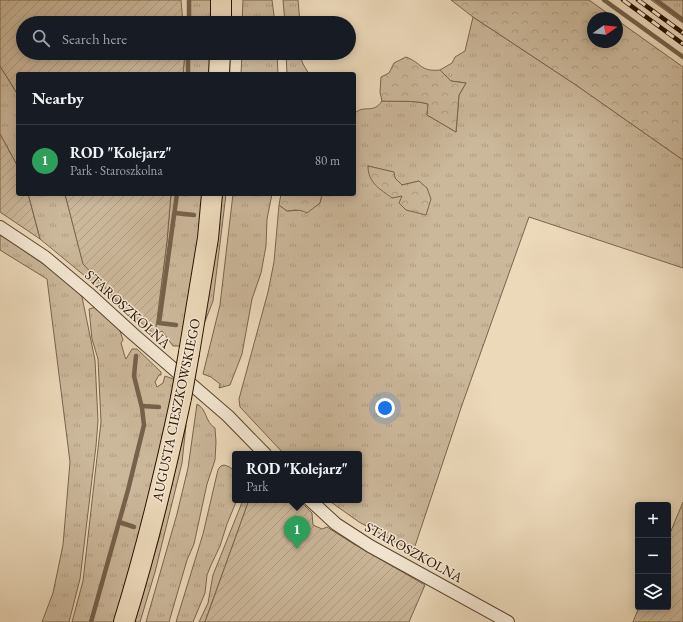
<!DOCTYPE html>
<meta charset="utf-8">
<style>
:root{--surface:#171b24;--page:#20242c;--text:#f1f3f6;--muted:#9ea1a6;--line:#363941;--accent:#2563eb}
body{margin:0;font-family:"EB Garamond",serif;background:var(--page);color:var(--text)}
.controls{position:absolute;right:12px;bottom:12px;display:grid;overflow:hidden;border-radius:4px;box-shadow:0 2px 10px #0003}
.controls button{width:36px;height:36px;display:grid;place-items:center;padding:0;border:0;border-bottom:1px solid var(--line);background:var(--surface);color:var(--text);font:20px sans-serif}
.compass{position:absolute;left:587px;top:12px;width:36px;height:36px;border-radius:50%;background:var(--surface);box-shadow:0 2px 10px #0003;rotate:76deg}
.you{position:absolute;left:385px;top:408px;width:14px;height:14px;margin:-10px;border:3px solid #fff;border-radius:50%;background:#1a73e8;box-shadow:0 0 0 6px #1a73e833}
.badge{display:grid;place-items:center;width:26px;height:26px;border-radius:50%;background:var(--accent);color:#fff;font-size:13px;font-weight:700}
.pin{position:absolute;translate:-50% -33px;filter:drop-shadow(0 1px 2px #0008)}
.pin::after{content:'';position:absolute;top:21px;width:14px;height:12px;background:inherit;clip-path:polygon(0 0,100% 0,50% 100%)}
.popup{position:absolute;left:232px;top:451px;width:130px;height:52px;box-sizing:border-box;display:grid;place-content:center;border-radius:4px;background:var(--surface);filter:drop-shadow(0 1px 3px #0005);font-size:13px;white-space:nowrap;color:var(--muted)}
.popup b{font-size:15px;color:var(--text)}
.popup::after{content:'';position:absolute;left:50%;top:100%;margin-left:-8px;border:8px solid transparent;border-top-color:var(--surface)}
.list{margin:0;padding:0;list-style:none}
h2{display:flex;justify-content:space-between;align-items:center;height:52px;margin:0;padding:0 16px;font-size:17px}
h2 small{font-size:13px;font-weight:400;color:var(--muted)}
.list li{display:grid;grid-template-columns:26px 1fr auto;gap:12px;align-items:center;box-sizing:border-box;height:72px;padding:0 16px;border-top:1px solid var(--line)}
.list b{display:block;font-size:15px;white-space:nowrap}
.list p{margin:0;font-size:13px;white-space:nowrap;color:var(--muted)}
.list em{font-size:13px;font-style:normal;color:var(--muted)}
.icon{flex:none;width:22px;height:22px;fill:none;stroke:currentColor;stroke-width:2;stroke-linecap:round;stroke-linejoin:round}
.map{position:relative;flex:none;width:683px;height:622px;overflow:hidden}
.search{position:absolute;background:var(--surface);box-shadow:0 2px 10px #0003;left:16px;top:16px;width:340px;height:44px;display:flex;align-items:center;gap:10px;box-sizing:border-box;padding:0 14px;border-radius:22px;color:var(--muted);font-size:15px}
.panel{position:absolute;background:var(--surface);box-shadow:0 2px 10px #0003;left:16px;top:72px;width:340px;height:124px;border-radius:4px}
.map>svg:first-child{display:block}
</style>
<div class="map">
<svg width="683" height="622" viewBox="0 0 683 622">
<defs>
<pattern id="grass-tufts" width="24" height="20" patternUnits="userSpaceOnUse"><rect width="24" height="20" fill="#cbb79a"/><path d="M3 7l-1-3M5 7V3M7 7l1-3M15 17l-1-3M17 17v-4M19 17l1-3" fill="none" stroke="#ae9c83"/></pattern>
<pattern id="forest-crowns" width="20" height="18" patternUnits="userSpaceOnUse"><rect width="20" height="18" fill="#cbb79a"/><path d="M2 6a3 3 0 1 1 6 0M12 15a3 3 0 1 1 6 0" fill="none" stroke="#ae9c83"/></pattern>
<pattern id="garden-furrows" width="10" height="10" patternUnits="userSpaceOnUse"><rect width="10" height="10" fill="#cbb79a"/><path d="M-1 1l2-2M0 10L10 0M9 11l2-2" fill="none" stroke="#ae9c83"/></pattern>
</defs>
<rect width="100%" height="100%" fill="#ecd9ba"/>
<filter id="stains"><feTurbulence type="fractalNoise" baseFrequency=".005" numOctaves="4"/><feColorMatrix values="0 0 0 0 .2 0 0 0 0 .09 0 0 0 0 .02 0 0 0 .5 -.17"/></filter>
<radialGradient id="worn" r=".72"><stop offset=".6" stop-color="#630" stop-opacity="0"/><stop offset="1" stop-color="#630" stop-opacity=".3"/></radialGradient>
<g fill="url(#grass-tufts)" stroke="#7a644d" fill-rule="evenodd">
<path d="M189 0H213V23H187Z"/>
<path d="M243 0H272L275 23H242Z"/>
<path d="M283 0H298L300 23H285Z"/>
<path d="M651 0H683V23Z"/>
<path d="M473 17 576 85 683 160V268L529 217 462 405 413 552 359 522 328 500H359V454H284L240 407 239 399 268 292 274 262 279 205 287 211 301 210 320 203 322 194H354V110L356 112C366 105 373 114 382 101 397 102 415 100 428 104L427 115 456 132 459 95 466 83 451 81 440 70 452 63 455 57 465 51ZM368 166 393 172 395 178 402 185 419 181 392 198Z"/>
<path d="M185 53H212L211 74H183Z"/>
<path d="M242 53H277L278 74H241Z"/>
<path d="M286 53H299L303 64 309 74H287Z"/>
<path d="M0 66 18 95V167L0 134Z"/>
<path d="M28 194H65L83 263 125 309 40 239Z"/>
<path d="M171 194H202L196 262 182 346H173L162 331 155 335 167 241Z"/>
<path d="M221 194H226L213 301 204 324Z"/>
<path d="M233 194H272L267 219 266 246 261 273 252 299 242 354 230 385 219 388 220 384 211 377 203 374 220 305Z"/>
<path d="M0 234 46 266 76 289 82 297 95 360 98 421 96 446 80 579 69 622H42L53 593 63 545 70 462 47 279 0 250Z"/>
<path d="M96 307 119 328 123 340 121 343 125 357 126 359 132 349H137L161 372V375H159L155 382 157 387 163 383 165 376 176 380 162 452 115 622H72L83 581 101 422 98 359 92 339 89 309Z"/>
<path d="M197 404C207 409 205 422 215 428L216 442 215 460 207 484 194 544 187 560 169 622H146L177 514 188 468Z"/>
<path d="M186 425 182 463 155 572 140 622H134L158 542Z"/>
<path d="M224 465C230 467 233 468 235 474V500H237L236 502 227 524 220 546 211 565 207 575 205 593 193 622H176L203 534 217 474C218 469 219 466 224 465Z"/>
<path d="M243 500H249L205 622H199L208 603 213 575Z"/>
</g>
<g fill="url(#forest-crowns)" stroke="#7a644d">
<path d="M451 0H589L614 18H593V42H617V20L683 67V160L576 85 473 17Z"/>
<path d="M406 57C422 63 420 72 440 70L451 81 466 83 459 95 456 132 427 115 428 104C415 100 396 102 382 101L380 92 381 77 389 73 394 63Z"/>
<path d="M368 166 394 172 395 178 402 185 419 181 427 188 431 199 426 215 406 210 399 203 402 196 392 198C380 189 368 183 368 166Z"/>
<path d="M281 194H322L320 203 307 213C300 209 295 210 287 211L279 205Z"/>
</g>
<g fill="url(#garden-furrows)" stroke="#7a644d">
<path d="M0 0H181L183 23H23V53H185L183 74H18V95L0 66Z"/>
<path d="M0 134 18 167V194H28L40 239 0 212Z"/>
<path d="M65 194H171L167 241 155 335 136 318 135 310 125 309 83 264Z"/>
<path d="M249 500H299L312 513 313 525 322 529 327 527 352 543 425 585 409 622H205Z"/>
<path d="M683 502V622H633L639 607H668V538Z"/>
</g>
<g fill="none" stroke-linecap="round" stroke-linejoin="round">
<g stroke="#76614a" stroke-width="4.5">
<path d="M604 0 683 57"/>
<path d="M656 0 683 20"/>
<path d="M189 23V0"/>
<path d="M188 74V53"/>
<path d="M175 213 194 215"/>
<path d="M176 325 159 323 177 194"/>
<path d="M142 406 159 407"/>
<path d="M119 522 134 527"/>
<path d="M91 622 128 490 144 425 142 408 134 376 136 356"/>
</g>
<defs>
<g id="minor">
<path d="M0 227 45 257 88 293 133 334 228 416 265 454"/>
<path d="M310 500 336 524 370 546 508 622"/>
</g>
<g id="primary">
<path d="M221 23V0"/>
<path d="M219 74 220 53"/>
<path d="M189 353 208 238 212 194"/>
<path d="M124 622C147 548 165 473 181 398"/>
</g>
</defs>
<use href="#minor" stroke="#5a442e" stroke-width="14"/>
<use href="#primary" stroke="#291200" stroke-width="22"/>
<use href="#minor" stroke="#f3e6d2" stroke-width="12"/>
<use href="#primary" stroke="#ecd9ba" stroke-width="20"/>
<defs>
<g id="rail">
<path d="M623 0 683 44"/>
<path d="M638 0 683 33"/>
</g>
</defs>
<use href="#rail" stroke="#291200" stroke-width="4.5"/>
<use href="#rail" stroke="#f3e6d2" stroke-width="3" stroke-dasharray="9" stroke-linecap="butt"/>
<defs>
<path id="primary-bridge" d="M181 398 189 353"/>
</defs>
<use href="#primary-bridge" stroke="#291200" stroke-width="22" stroke-linecap="butt"/>
<use href="#primary-bridge" stroke="#ecd9ba" stroke-width="20"/>
</g>
<g text-anchor="middle" dominant-baseline="central" stroke-width="3" stroke-linejoin="round" paint-order="stroke">
<g font-size="14" fill="#291200" stroke="#f3e6d2">
<text transform="translate(128 309) rotate(42)">STAROSZKOLNA</text>
<text transform="translate(176 410) rotate(-78)">AUGUSTA CIESZKOWSKIEGO</text>
<text transform="translate(414 552) rotate(29)">STAROSZKOLNA</text>
</g>
</g>
<rect width="100%" height="100%" filter="url(#stains)"/>
<rect width="100%" height="100%" fill="url(#worn)"/>
</svg>
<div class="controls">
<button>+</button>
<button>−</button>
<button><svg class="icon" aria-label="layers" viewBox="0 0 24 24"><path d="M12 4l9 5-9 5-9-5zM3 14l9 5 9-5"/></svg></button>
</div>
<svg class="compass" viewBox="-18 -18 36 36"><path d="M0-13l5 13h-10z" fill="#e53935"/><path d="M0 13l5-13h-10z" fill="#9ea1a6"/></svg>
<div class="you"></div>
<div class="pin badge" style="left:297px;top:549px;background:#2e9e5b">1</div>
<div class="popup"><b>ROD &quot;Kolejarz&quot;</b>Park</div>
<div class="search"><svg class="icon" aria-label="search" viewBox="0 0 24 24"><circle cx="10" cy="10" r="6"/><path d="M15 15l6 6"/></svg>Search here</div>
<section class="panel">
<h2>Nearby<small></small></h2>
<ul class="list">
<li><span class="badge" style="background:#2e9e5b">1</span><div><b>ROD &quot;Kolejarz&quot;</b><p>Park · Staroszkolna</p></div><em>80 m</em></li>
</ul>
</section>
</div>
